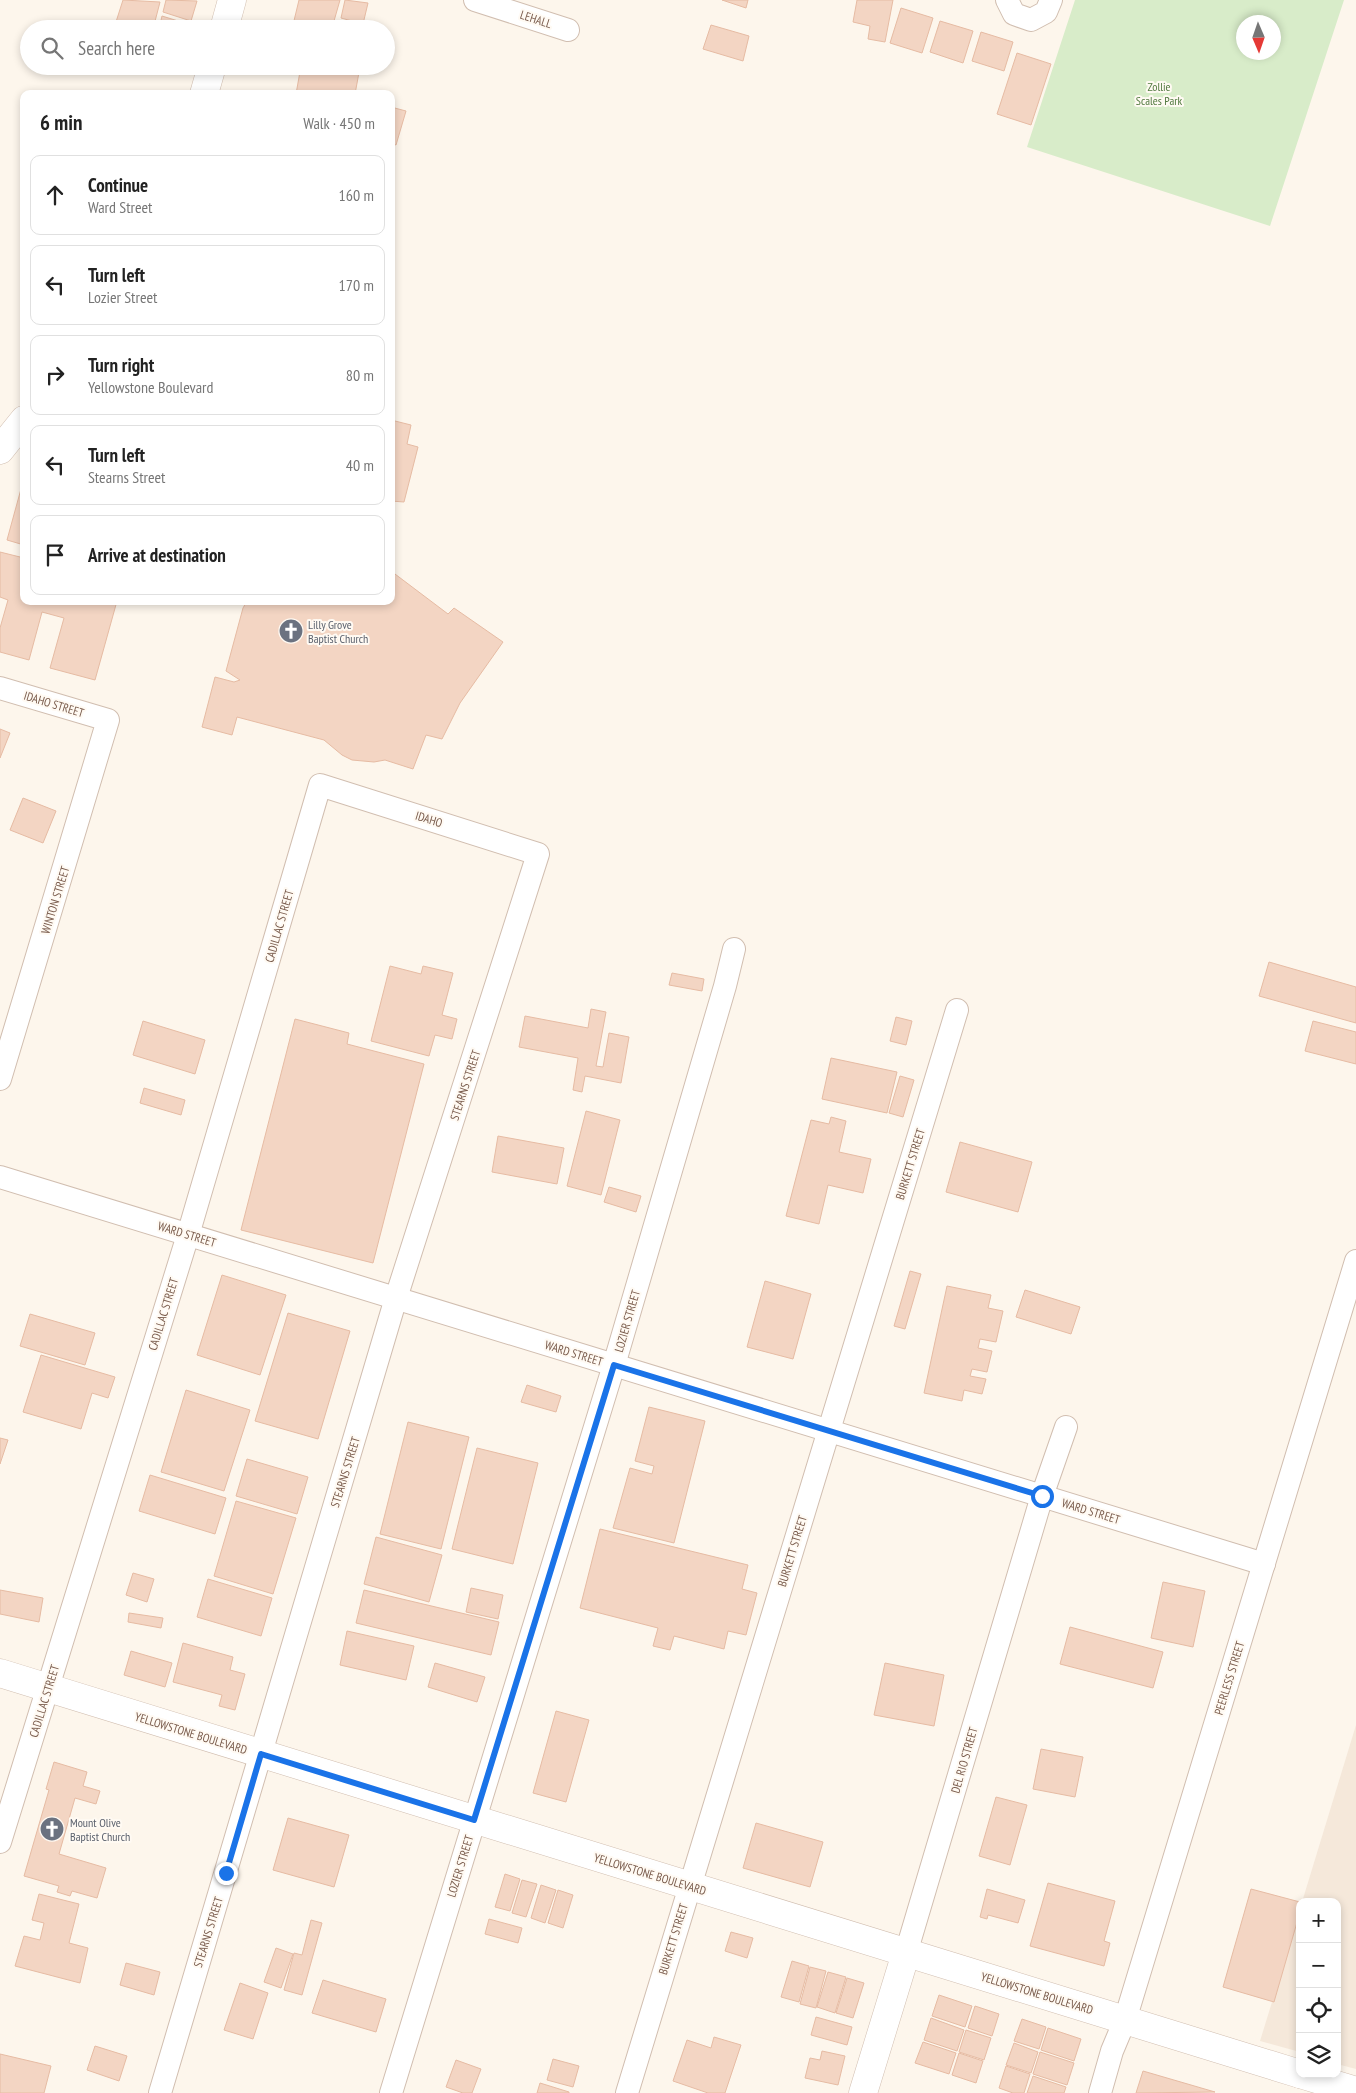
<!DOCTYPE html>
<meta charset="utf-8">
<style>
:root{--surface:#fff;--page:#f2f2f2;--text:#222;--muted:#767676;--line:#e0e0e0}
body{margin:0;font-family:"PT Sans Narrow",sans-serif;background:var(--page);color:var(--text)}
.controls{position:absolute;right:15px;bottom:15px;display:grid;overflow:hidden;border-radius:10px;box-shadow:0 2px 8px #0003}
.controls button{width:45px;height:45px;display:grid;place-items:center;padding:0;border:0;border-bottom:1px solid var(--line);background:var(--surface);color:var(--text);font:25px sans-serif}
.compass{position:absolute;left:1236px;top:15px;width:45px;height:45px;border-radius:50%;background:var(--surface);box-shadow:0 2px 8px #0003;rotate:178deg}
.stop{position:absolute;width:15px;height:15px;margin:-11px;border:4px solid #1a73e8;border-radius:50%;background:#fff}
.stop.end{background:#1a73e8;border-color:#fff;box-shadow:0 1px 5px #0008}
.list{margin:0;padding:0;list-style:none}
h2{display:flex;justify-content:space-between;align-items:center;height:65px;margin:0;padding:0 20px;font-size:21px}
h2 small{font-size:16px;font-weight:400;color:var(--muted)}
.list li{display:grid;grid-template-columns:32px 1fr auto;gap:15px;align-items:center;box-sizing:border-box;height:80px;margin:0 10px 10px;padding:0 10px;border:1px solid var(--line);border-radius:10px}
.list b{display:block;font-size:19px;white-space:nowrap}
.list p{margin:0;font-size:16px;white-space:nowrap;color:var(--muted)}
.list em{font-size:16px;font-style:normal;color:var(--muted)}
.icon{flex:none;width:28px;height:28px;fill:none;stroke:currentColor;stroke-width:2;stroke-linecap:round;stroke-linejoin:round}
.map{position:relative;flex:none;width:1356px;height:2093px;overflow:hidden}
.search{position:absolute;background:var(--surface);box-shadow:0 2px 8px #0003;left:20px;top:20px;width:375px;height:55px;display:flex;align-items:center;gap:12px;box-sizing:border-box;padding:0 18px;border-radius:28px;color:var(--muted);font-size:19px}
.panel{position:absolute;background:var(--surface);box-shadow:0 2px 8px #0003;left:20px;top:90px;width:375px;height:515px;border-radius:10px}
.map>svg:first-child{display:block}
</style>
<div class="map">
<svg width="1356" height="2093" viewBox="0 0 1356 2093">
<rect width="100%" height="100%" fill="#fdf6ec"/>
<g fill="#f5e8da">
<path d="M1356 1725V2069L1337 2064V1902H1302Z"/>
<path d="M1300 1911V2052L1260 2041Z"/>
</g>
<path fill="#d8ecc9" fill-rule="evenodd" d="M1075 0H1344L1270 226 1027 147ZM1244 22H1274V52H1244Z"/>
<g fill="#f3d5c3" stroke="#e6bba3">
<path d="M123 0 160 2 153 29H127L115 25Z"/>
<path d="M166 0 197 1 191 21 163 12Z"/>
<path d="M299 0H340L332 28 316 24 315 29H292Z"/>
<path d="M345 0 368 3 363 24 341 18Z"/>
<path d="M722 0H748L746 8Z"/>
<path d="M857 0H893L885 42 868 39 870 26 853 22Z"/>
<path d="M901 8 933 18 922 53 890 43Z"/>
<path d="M162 16 191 25 190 29H159Z"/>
<path d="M940 21 973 31 963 63 930 52Z"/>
<path d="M711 25 749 36 743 61 703 49Z"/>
<path d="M981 32 1013 42 1004 71 972 61Z"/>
<path d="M1017 53 1051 64 1031 125 997 114Z"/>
<path d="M301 66 360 67 355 94H296Z"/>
<path d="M391 107 406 111 396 145 391 143Z"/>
<path d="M391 420 411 425 407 444 418 447 404 502 391 501Z"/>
<path d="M21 489 24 490V545L7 540Z"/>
<path d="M0 552 24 558V601H117L95 680 50 668 64 618 42 612 29 660 0 652V628L8 600 0 597Z"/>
<path d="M391 571 448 614 454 608 503 642 460 703 442 739 426 735 413 769 385 760 374 762 352 760 342 755 324 740 237 717 232 735 202 727 215 677 234 682 240 680 226 671 243 608 247 601H391Z"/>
<path d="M0 729 10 733 0 758Z"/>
<path d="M23 798 56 811 43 843 10 830Z"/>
<path d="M1269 962 1356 987V1023L1259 996Z"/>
<path d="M390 966 421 974 423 966 453 973 442 1015 457 1019 452 1039 435 1035 429 1056 371 1041Z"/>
<path d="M672 973 704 979 702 991 669 985Z"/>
<path d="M591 1009 606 1012 596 1066 603 1067 609 1033 629 1037 621 1083 585 1076 582 1092 573 1090 578 1058 519 1047 525 1016 588 1028Z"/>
<path d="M896 1017 912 1021 906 1045 890 1041Z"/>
<path d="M295 1019 349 1033 347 1044 424 1064 373 1263 241 1230Z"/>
<path d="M143 1021 205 1040 195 1074 133 1055Z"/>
<path d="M1313 1021 1356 1032V1064L1305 1051Z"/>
<path d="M831 1058 897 1072 887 1113 822 1099Z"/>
<path d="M900 1076 914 1080 903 1117 889 1113Z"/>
<path d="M144 1088 185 1100 181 1115 140 1103Z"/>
<path d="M586 1111 620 1120 601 1195 567 1186Z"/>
<path d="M831 1117 846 1121 839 1152 871 1159 863 1193 828 1185 819 1224 786 1216 811 1120 829 1124Z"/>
<path d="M498 1136 564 1148 557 1184 492 1172Z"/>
<path d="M960 1142 1032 1162 1018 1212 946 1192Z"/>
<path d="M609 1187 641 1196 636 1212 604 1202Z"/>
<path d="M910 1271 921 1274 905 1329 894 1326Z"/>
<path d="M222 1275 286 1295 260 1375 197 1355Z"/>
<path d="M765 1281 811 1294 793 1359 747 1347Z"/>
<path d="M947 1286 991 1295 988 1308 1003 1311 996 1342 980 1339 978 1348 992 1351 987 1372 972 1369 970 1376 986 1379 982 1394 964 1390 962 1401 924 1393Z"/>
<path d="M1025 1290 1080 1307 1071 1334 1016 1317Z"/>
<path d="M288 1313 350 1331 318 1439 255 1421Z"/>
<path d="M30 1314 95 1333 85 1365 20 1346Z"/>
<path d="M41 1355 115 1377 108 1398 92 1393 81 1429 23 1412Z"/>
<path d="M527 1385 561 1396 556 1412 521 1402Z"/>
<path d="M186 1390 250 1410 224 1491 161 1472Z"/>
<path d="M649 1407 705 1421 674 1543 613 1528 630 1468 652 1474 654 1466 635 1461Z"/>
<path d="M408 1422 469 1437 441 1549 380 1534Z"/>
<path d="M0 1438 8 1440 0 1464Z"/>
<path d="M477 1448 538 1463 513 1564 452 1549Z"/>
<path d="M247 1459 308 1477 297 1514 236 1496Z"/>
<path d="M150 1475 226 1498 215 1534 139 1511Z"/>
<path d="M236 1501 296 1518 273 1594 214 1576Z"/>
<path d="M600 1529 748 1565 742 1589 757 1593 746 1635 728 1631 724 1649 674 1636 670 1650 653 1646 658 1628 580 1608Z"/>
<path d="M376 1537 442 1555 429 1602 364 1584Z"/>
<path d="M133 1573 154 1579 147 1602 126 1595Z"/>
<path d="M208 1579 272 1598 261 1636 197 1617Z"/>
<path d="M1163 1582 1205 1591 1193 1647 1151 1638Z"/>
<path d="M471 1588 503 1595 498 1619 466 1612Z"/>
<path d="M0 1590 43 1598 39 1622 0 1614Z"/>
<path d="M364 1590 499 1622 491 1655 356 1623Z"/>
<path d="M129 1613 163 1618 161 1628 128 1622Z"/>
<path d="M1070 1627 1163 1652 1153 1688 1060 1664Z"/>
<path d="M347 1631 414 1646 406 1680 340 1665Z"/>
<path d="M183 1643 233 1657 230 1670 245 1674 235 1710 219 1706 222 1695 173 1682Z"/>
<path d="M131 1651 172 1663 165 1687 124 1675Z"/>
<path d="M435 1663 485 1677 477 1702 428 1687Z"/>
<path d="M885 1663 944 1675 934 1726 874 1715Z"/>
<path d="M556 1711 589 1720 566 1802 533 1793Z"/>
<path d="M1041 1749 1083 1757 1075 1797 1033 1789Z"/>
<path d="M54 1762 87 1772 83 1786 100 1791 96 1804 75 1798 59 1854 106 1868 97 1898 72 1891 70 1896 57 1892 59 1886 24 1876 49 1790 46 1789Z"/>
<path d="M996 1797 1027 1805 1010 1865 979 1856Z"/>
<path d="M288 1818 349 1835 334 1887 273 1870Z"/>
<path d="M756 1823 823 1842 810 1887 743 1868Z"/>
<path d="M505 1874 520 1879 510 1911 495 1907Z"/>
<path d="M522 1880 537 1884 526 1917 512 1913Z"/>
<path d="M1048 1883 1115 1901 1104 1941 1110 1943 1104 1966 1030 1946Z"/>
<path d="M541 1885 556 1890 545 1923 531 1918Z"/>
<path d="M987 1889 1025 1900 1018 1923 988 1915 987 1919 980 1917Z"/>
<path d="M1251 1889 1300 1902V1912L1274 2002 1223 1987Z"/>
<path d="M558 1890 573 1895 563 1928 548 1923Z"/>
<path d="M39 1894 79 1904 69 1943 88 1948 80 1983 15 1966 24 1936 40 1940 44 1923 32 1920Z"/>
<path d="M489 1919 522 1928 518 1943 485 1934Z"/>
<path d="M311 1920 322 1923 302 1995 284 1990 294 1953 302 1955Z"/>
<path d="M731 1932 753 1938 747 1958 725 1951Z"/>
<path d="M276 1948 293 1954 281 1988 264 1982Z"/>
<path d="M792 1961 809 1966 799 2002 781 1997Z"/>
<path d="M126 1963 160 1972 154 1995 120 1985Z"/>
<path d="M810 1967 826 1971 816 2008 800 2004Z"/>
<path d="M828 1972 846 1977 835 2013 817 2007Z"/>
<path d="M847 1978 864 1983 853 2018 836 2013Z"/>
<path d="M323 1980 386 1999 376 2032 312 2013Z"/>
<path d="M240 1983 268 1993 253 2039 224 2030Z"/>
<path d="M939 1995 972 2006 965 2027 932 2016Z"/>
<path d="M975 2006 999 2014 992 2036 968 2028Z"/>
<path d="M816 2017 852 2027 847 2045 811 2035Z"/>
<path d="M931 2018 964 2030 957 2051 924 2040Z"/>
<path d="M1022 2019 1046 2027 1039 2049 1014 2041Z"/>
<path d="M1048 2028 1081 2039 1074 2061 1041 2050Z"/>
<path d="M966 2030 991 2038 984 2060 959 2052Z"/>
<path d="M714 2037 741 2045 725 2093H708L673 2081 687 2040 711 2048Z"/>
<path d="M923 2042 956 2053 949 2074 915 2063Z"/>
<path d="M1014 2043 1038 2052 1031 2073 1006 2065Z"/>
<path d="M95 2046 127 2056 119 2081 87 2070Z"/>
<path d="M822 2051 845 2056 838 2085 805 2078 810 2058 820 2060Z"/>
<path d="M1040 2052 1074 2063 1067 2085 1033 2074Z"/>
<path d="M959 2053 983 2061 976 2083 952 2075Z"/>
<path d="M0 2054 51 2066 44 2093H0Z"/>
<path d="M553 2059 579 2066 573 2087 547 2080Z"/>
<path d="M456 2060 481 2069 472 2093H463L446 2087Z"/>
<path d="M1006 2066 1030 2074 1024 2093H1013L999 2088Z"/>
<path d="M1143 2071 1215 2092 1136 2093Z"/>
<path d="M1033 2076 1066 2087 1064 2093H1027Z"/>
<path d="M540 2083 569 2092V2093H537Z"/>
</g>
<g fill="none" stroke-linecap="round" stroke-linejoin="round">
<defs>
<g id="minor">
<path d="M475 0 568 30"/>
<path d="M1007 0 1014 14 1031 20 1046 12 1051 0"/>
<path d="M0 688 108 720 0 1079"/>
<path d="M0 1177 1264 1564"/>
<path d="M0 1842 188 1235 320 785 538 854 396 1298 160 2093"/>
<path d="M906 1953 1042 1496 1066 1427"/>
<path d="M391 2093 614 1365 725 986 734 949"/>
<path d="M627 2093 957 1010"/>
<path d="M1100 2093 1112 2051 1125 2020 1356 1261"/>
</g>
<g id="tertiary">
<path d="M224 29 232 0"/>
<path d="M204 94 212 66"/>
<path d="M0 450 24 420"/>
<path d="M0 1673 1300 2074"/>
<path d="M1300 2074 1356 2091"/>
<path d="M863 2093 906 1953"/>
</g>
</defs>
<use href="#minor" stroke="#d1beb0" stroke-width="24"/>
<use href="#tertiary" stroke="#d1beb0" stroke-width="29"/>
<use href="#minor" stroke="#fff" stroke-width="22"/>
<use href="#tertiary" stroke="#fff" stroke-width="28"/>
</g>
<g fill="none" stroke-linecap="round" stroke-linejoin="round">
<path stroke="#1a73e8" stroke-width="6" d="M226 1873 261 1754 474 1820 614 1365 1042 1496"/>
</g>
<defs>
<symbol id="church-disc" viewBox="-11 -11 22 22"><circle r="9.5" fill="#6b7280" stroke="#fffaf3"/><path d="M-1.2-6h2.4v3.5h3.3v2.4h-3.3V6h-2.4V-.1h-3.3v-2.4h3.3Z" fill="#fff"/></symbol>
</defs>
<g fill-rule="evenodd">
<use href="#church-disc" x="277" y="617" width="28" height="28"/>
<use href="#church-disc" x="38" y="1815" width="28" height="28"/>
</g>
<g text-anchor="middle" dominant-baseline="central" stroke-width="4" stroke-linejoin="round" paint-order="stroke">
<g font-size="12" fill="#7a5c4d" stroke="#fffaf3">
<text transform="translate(536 19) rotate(18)">LEHALL</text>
<text transform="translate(54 704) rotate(17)">IDAHO STREET</text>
<text transform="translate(429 819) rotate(17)">IDAHO</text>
<text transform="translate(55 900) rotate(-73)">WINTON STREET</text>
<text transform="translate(279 926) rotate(-74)">CADILLAC STREET</text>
<text transform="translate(465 1085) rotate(-72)">STEARNS STREET</text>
<text transform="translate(910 1164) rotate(-73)">BURKETT STREET</text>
<text transform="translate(187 1234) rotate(17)">WARD STREET</text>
<text transform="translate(163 1314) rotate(-73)">CADILLAC STREET</text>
<text transform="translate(627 1321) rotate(-74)">LOZIER STREET</text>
<text transform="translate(574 1353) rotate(17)">WARD STREET</text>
<text transform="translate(345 1472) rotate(-73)">STEARNS STREET</text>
<text transform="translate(1091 1511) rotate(17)">WARD STREET</text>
<text transform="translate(792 1551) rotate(-73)">BURKETT STREET</text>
<text transform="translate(1229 1678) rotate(-73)">PEERLESS STREET</text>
<text transform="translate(44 1701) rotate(-73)">CADILLAC STREET</text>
<text transform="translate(191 1733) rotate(17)">YELLOWSTONE BOULEVARD</text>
<text transform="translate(964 1760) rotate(-74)">DEL RIO STREET</text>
<text transform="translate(460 1866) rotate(-73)">LOZIER STREET</text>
<text transform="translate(650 1874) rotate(17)">YELLOWSTONE BOULEVARD</text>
<text transform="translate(208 1932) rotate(-73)">STEARNS STREET</text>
<text transform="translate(673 1939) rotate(-73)">BURKETT STREET</text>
<text transform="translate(1037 1993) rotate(17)">YELLOWSTONE BOULEVARD</text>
</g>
<g font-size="12" fill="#537a41" stroke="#fffaf3">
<text x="1159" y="86">Zollie<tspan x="1159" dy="14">Scales Park</tspan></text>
</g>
<g font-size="12" fill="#5b616d" stroke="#fffaf3" text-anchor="start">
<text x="308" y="624">Lilly Grove<tspan x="308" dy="14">Baptist Church</tspan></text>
<text x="70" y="1822">Mount Olive<tspan x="70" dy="14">Baptist Church</tspan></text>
</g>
</g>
</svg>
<div class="controls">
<button>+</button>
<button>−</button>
<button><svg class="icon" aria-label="locate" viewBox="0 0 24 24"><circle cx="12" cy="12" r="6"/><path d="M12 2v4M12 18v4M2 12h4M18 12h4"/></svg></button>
<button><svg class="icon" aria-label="layers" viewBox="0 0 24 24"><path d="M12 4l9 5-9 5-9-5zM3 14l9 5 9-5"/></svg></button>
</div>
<svg class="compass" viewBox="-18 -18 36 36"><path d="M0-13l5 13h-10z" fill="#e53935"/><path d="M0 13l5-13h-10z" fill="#767676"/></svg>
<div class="stop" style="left:1042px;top:1496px"></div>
<div class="stop end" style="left:226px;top:1873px"></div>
<div class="search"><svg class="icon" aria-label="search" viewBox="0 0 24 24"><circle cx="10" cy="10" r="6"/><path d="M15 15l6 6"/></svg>Search here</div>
<section class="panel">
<h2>6 min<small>Walk · 450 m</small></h2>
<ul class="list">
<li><svg class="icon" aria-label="ahead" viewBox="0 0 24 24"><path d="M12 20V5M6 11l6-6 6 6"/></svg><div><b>Continue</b><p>Ward Street</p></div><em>160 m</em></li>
<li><svg class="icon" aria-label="left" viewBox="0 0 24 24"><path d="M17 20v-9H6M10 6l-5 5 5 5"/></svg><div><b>Turn left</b><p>Lozier Street</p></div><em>170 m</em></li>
<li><svg class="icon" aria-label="right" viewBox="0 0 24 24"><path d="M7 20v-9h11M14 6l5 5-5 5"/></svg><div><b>Turn right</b><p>Yellowstone Boulevard</p></div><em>80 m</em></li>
<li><svg class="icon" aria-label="left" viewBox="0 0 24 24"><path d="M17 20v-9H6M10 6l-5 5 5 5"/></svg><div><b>Turn left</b><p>Stearns Street</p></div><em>40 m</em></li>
<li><svg class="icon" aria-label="arrive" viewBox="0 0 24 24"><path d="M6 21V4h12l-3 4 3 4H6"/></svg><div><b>Arrive at destination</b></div></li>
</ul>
</section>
</div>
